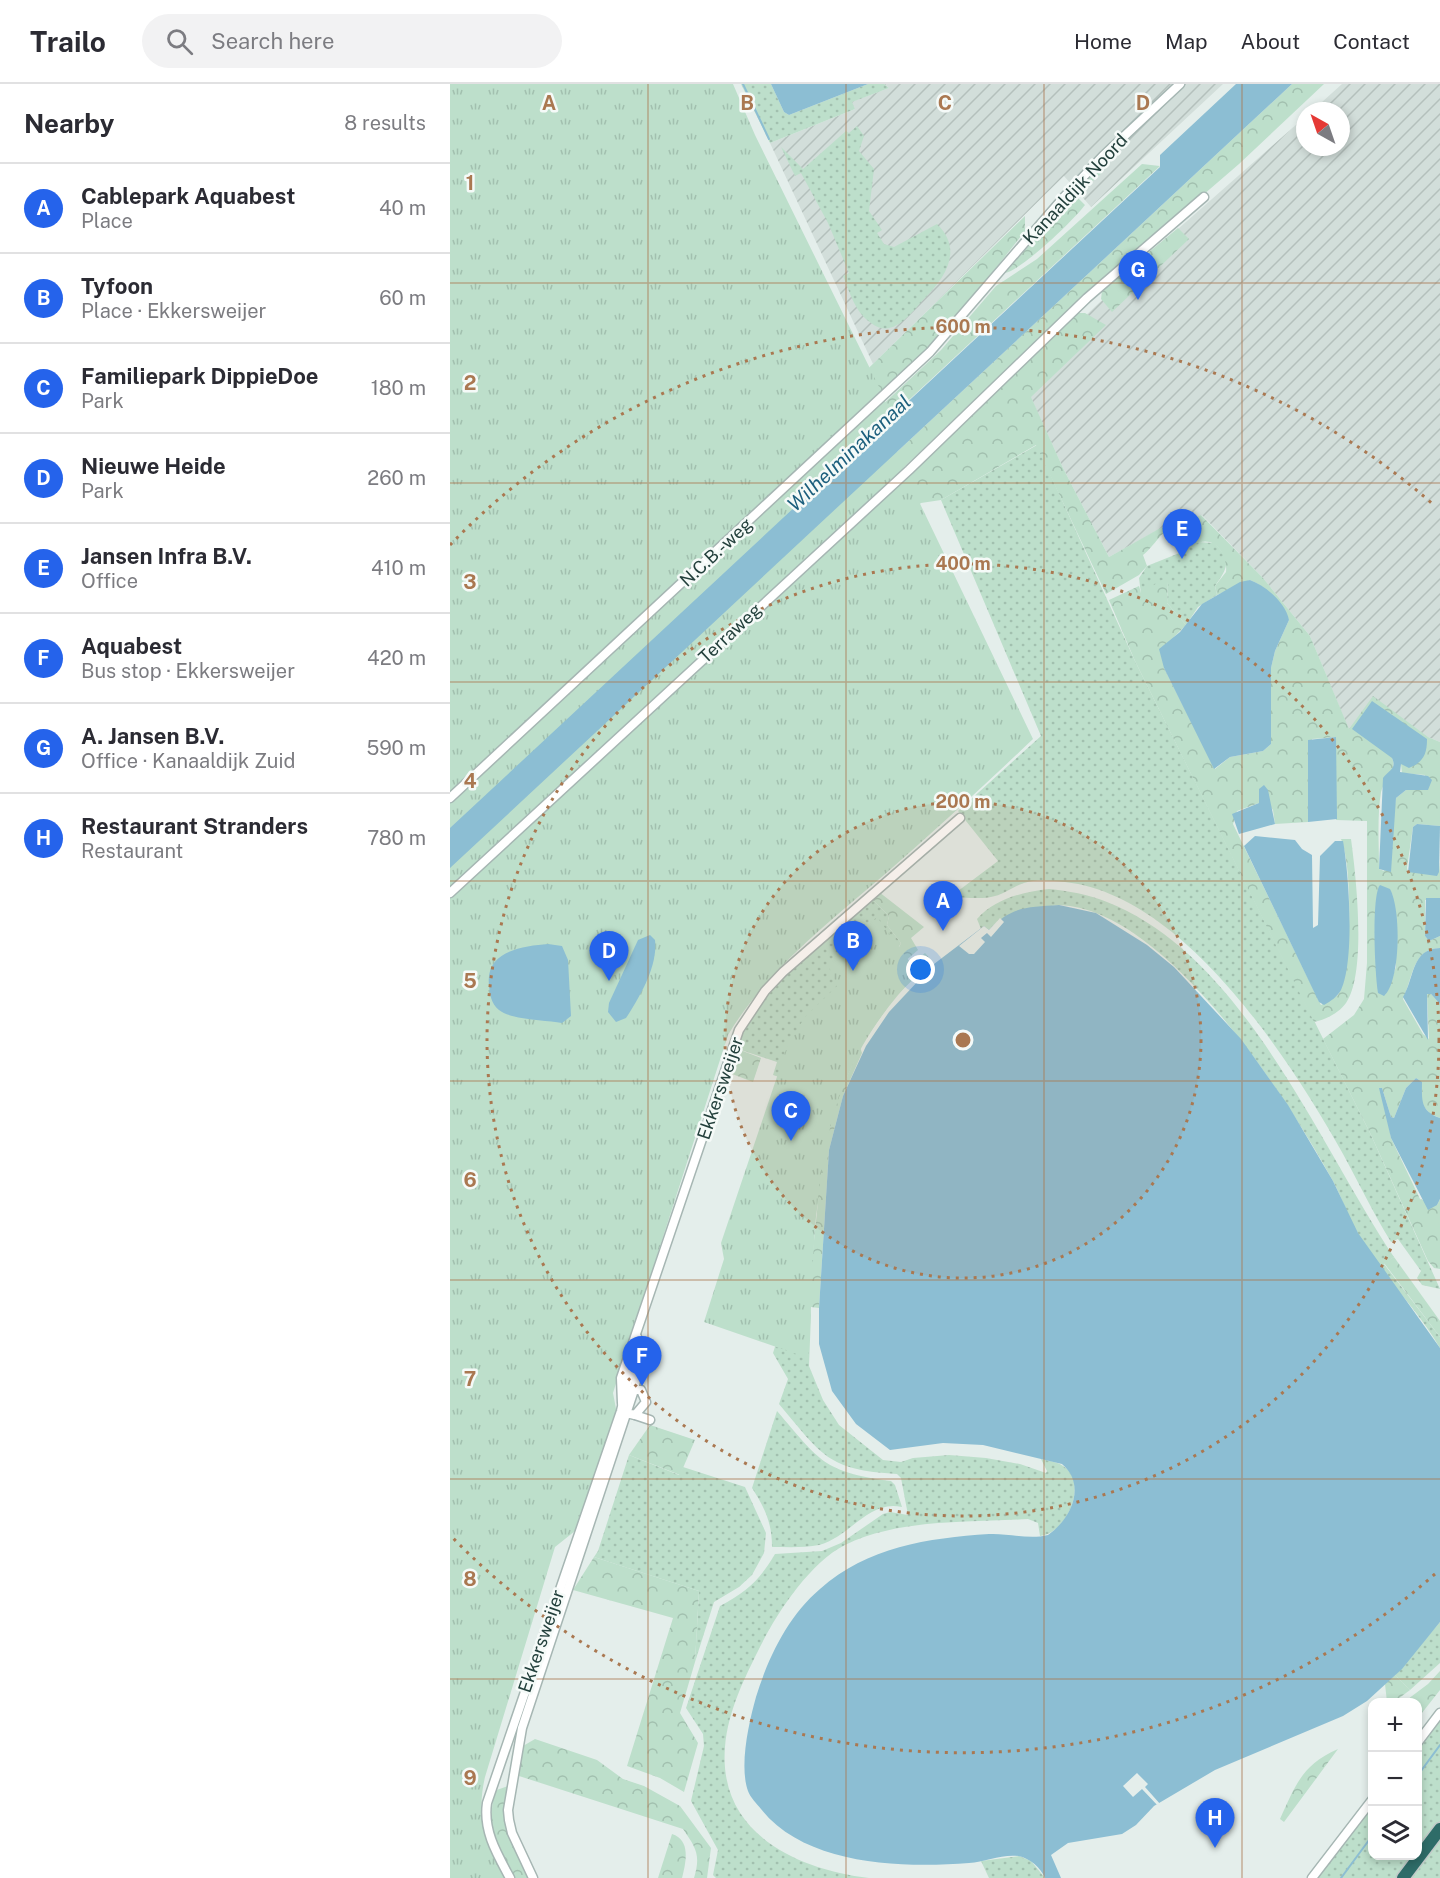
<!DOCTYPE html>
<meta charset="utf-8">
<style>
:root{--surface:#fff;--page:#f2f2f3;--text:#2b2b33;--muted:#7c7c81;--line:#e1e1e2;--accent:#2563eb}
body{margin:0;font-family:"Public Sans",sans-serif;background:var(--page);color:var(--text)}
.controls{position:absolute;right:18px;bottom:18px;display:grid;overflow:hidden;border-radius:12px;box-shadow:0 3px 9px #0003}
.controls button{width:54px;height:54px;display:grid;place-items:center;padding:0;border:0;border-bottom:2px solid var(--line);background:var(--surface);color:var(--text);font:30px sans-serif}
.compass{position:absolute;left:846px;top:18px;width:54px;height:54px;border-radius:50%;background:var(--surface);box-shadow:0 3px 9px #0003;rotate:320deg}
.you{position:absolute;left:471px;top:886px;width:21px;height:21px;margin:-15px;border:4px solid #fff;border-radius:50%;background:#1a73e8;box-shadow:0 0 0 9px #1a73e833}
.badge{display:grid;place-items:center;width:39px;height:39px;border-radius:50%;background:var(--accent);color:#fff;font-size:20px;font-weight:700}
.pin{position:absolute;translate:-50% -50px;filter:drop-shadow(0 2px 3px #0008)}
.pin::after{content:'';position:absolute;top:32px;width:21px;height:18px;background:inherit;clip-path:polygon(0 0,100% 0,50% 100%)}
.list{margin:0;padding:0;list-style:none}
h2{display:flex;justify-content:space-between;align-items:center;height:78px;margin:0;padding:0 24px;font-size:26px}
h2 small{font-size:20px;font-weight:400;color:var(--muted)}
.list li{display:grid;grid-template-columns:39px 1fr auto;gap:18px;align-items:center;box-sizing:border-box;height:90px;padding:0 24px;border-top:2px solid var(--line)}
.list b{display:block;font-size:22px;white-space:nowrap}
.list p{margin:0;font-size:20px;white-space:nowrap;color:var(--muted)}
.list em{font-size:20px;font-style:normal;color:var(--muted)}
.icon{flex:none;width:33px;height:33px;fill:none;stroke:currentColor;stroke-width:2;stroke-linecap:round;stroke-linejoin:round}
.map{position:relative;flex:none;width:990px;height:1794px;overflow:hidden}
header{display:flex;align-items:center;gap:36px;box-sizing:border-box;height:84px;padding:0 30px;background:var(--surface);border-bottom:2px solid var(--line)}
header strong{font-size:28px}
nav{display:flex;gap:33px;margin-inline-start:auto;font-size:21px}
.search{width:420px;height:54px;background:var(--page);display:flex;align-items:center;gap:15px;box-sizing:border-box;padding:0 21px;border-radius:33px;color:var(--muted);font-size:22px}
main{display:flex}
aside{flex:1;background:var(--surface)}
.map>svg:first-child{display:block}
</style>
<header>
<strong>Trailo</strong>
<div class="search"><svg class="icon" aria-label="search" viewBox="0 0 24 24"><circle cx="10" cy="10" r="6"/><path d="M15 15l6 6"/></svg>Search here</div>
<nav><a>Home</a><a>Map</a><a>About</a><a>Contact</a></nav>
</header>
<main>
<aside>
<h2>Nearby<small>8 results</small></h2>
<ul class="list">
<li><span class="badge">A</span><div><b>Cablepark Aquabest</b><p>Place</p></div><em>40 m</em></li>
<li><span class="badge">B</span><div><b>Tyfoon</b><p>Place · Ekkersweijer</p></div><em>60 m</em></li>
<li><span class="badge">C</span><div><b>Familiepark DippieDoe</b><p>Park</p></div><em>180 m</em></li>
<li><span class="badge">D</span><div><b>Nieuwe Heide</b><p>Park</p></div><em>260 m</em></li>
<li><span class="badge">E</span><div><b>Jansen Infra B.V.</b><p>Office</p></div><em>410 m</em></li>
<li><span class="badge">F</span><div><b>Aquabest</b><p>Bus stop · Ekkersweijer</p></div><em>420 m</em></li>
<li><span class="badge">G</span><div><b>A. Jansen B.V.</b><p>Office · Kanaaldijk Zuid</p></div><em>590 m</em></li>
<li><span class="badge">H</span><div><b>Restaurant Stranders</b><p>Restaurant</p></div><em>780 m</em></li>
</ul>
</aside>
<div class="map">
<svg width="990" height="1794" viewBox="0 0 990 1794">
<defs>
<pattern id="industrial-furrows" width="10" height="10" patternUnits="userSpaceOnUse" patternTransform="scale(1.5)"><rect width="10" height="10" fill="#d2deda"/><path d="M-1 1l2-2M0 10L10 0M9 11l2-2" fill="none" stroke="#b4c0bc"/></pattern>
<pattern id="grass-dots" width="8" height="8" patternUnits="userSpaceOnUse" patternTransform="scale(1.5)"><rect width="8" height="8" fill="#bddfcb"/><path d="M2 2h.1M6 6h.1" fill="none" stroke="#a2c0af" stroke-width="1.8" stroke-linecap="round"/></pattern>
<pattern id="forest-crowns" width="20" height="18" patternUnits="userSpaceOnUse" patternTransform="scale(1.5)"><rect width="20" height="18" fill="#bddfcb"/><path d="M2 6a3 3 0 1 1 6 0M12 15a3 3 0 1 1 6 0" fill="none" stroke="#a2c0af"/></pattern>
<pattern id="park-tufts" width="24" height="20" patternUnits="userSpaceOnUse" patternTransform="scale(1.5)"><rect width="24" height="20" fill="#bddfcb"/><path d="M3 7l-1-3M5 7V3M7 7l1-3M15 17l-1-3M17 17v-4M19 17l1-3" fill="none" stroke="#a2c0af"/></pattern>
</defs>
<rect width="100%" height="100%" fill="#e4eeeb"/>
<g fill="url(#industrial-furrows)">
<path d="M434 0H773L641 123 614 92 423 280 320 59 405 25 401 18 439 4Z"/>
<path d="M892 0H990V658L978 653 899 646 860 552 813 494 752 431 736 437 730 434 659 473 613 384 571 292 728 145 855 33V63H891V27H862Z"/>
</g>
<g fill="url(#grass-dots)">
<path d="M291 0H321L334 28 339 31 418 0H434L439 4 402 18 405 25 320 59Z"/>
<path d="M407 42 414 52 409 67 424 85 419 127 432 146 427 149 434 160 444 163 487 140C514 166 495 194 474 215 461 229 443 256 421 239 405 228 400 209 393 192L399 189 378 139 351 89 345 92 331 63 353 85 396 47 399 49Z"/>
<path d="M587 361 685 577 921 1051 990 1205 972 1201 967 1194 971 1187 948 1155 941 1158C923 1129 909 1099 893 1070 839 974 734 811 615 798 602 797 587 795 574 799 564 802 555 810 545 812 532 816 513 813 500 813L548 777 508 727 591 652 491 416Z"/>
<path d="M740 453 748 458 764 459C782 476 778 484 765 502L767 511 748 523 736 541 717 519 718 498 691 510 689 494 697 482 737 466 733 456Z"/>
<path d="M599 805C618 807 638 810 657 818 793 871 868 1059 944 1173L934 1180 990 1253V1264C967 1224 931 1191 908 1150 898 1133 892 1114 883 1097 837 1013 715 825 610 821 603 821 594 824 587 826 568 830 553 831 539 846L531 845 527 835C545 815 572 808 599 805Z"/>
<path d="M421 814 439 832 437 841 451 859 364 1005 323 991 327 978 285 964C305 904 374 854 421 814Z"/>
<path d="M475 869 482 877 444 914 421 947 410 963 389 1011 355 1187 361 1231 359 1282 373 1316 389 1341 433 1376 451 1378 463 1374 499 1371 536 1374 570 1380 596 1389 597 1387 591 1375C600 1377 610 1378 617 1385 637 1404 615 1450 590 1452L588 1439 578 1435C519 1439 450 1434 395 1461 361 1478 328 1527 311 1561 295 1593 278 1626 275 1663 268 1749 346 1785 419 1794H266L263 1791 268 1766 241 1717 254 1662 253 1650 236 1624 270 1522C297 1507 309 1497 325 1470L372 1467 391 1459 433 1430 440 1428 458 1431 451 1394 447 1390C377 1386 372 1371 329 1320L338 1295 323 1269 340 1216 400 934Z"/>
<path d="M327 1327C370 1377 373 1388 441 1397L445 1401 452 1423C419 1415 400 1453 369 1461 355 1464 337 1463 322 1463 322 1439 315 1424 302 1404Z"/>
<path d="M179 1371 229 1391 233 1383 295 1403 316 1449 314 1469 302 1491 289 1503 264 1518 245 1578 249 1507 144 1473 148 1467Z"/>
<path d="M990 1538V1579L960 1606 945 1591Z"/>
<path d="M990 1635V1739L968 1770V1664Z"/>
<path d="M922 1723V1772H966L949 1794H867Z"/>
<path d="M990 1755V1794H961Z"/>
<path d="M569 1772 581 1777 595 1794H539L531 1777Z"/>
</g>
<g fill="url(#forest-crowns)" fill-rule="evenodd">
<path d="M842 0H874L789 80 608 236 451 386 348 460Z"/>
<path d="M692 80 710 82 328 438 272 471 491 266 546 202 587 175Z"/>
<path d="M649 82 654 87 626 112 635 121C623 137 573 185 555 189Z"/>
<path d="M575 132V147L498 245 247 482 392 310Z"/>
<path d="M728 144 739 155 662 228 651 215 652 207Z"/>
<path d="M627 229H635L656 241 581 313 613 384 659 473 730 433 736 437 751 431 813 494 860 552 899 645 923 612 978 653 990 658V742L967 740 963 743 957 784 958 788H989L990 778V814L975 816V852L979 857 990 852V864C962 865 963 894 953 915L973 950 979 955 977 910H981L990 920V1034L980 1030 971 1019C970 1009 976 999 966 994L956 1004 944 1034 941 1033 932 1004 941 1054 970 1115 987 1121 990 1115V1185L984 1184 978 1177 921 1051 873 955 904 931 914 915 917 879V737L886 736V653L862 655 858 738 825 740 823 726 809 708V719L787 727 783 740 871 921 888 911C902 885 903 783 891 755H901C906 792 917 888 896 919 889 929 875 936 864 938L685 577 659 516 689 502 691 509 712 496 718 498 717 519 736 541 724 553 714 584 765 685 780 673 813 667 821 660V584L825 567 839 536C829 518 820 505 800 496L767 511 765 502 776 488C778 470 763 449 744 461L740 453 735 455 727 442C713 443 705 462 693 471L697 482 689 491 656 510 586 361 491 416 471 419 0 812ZM942 674 951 680 952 689 975 691 978 706H956L946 714 934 787 929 785C929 761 927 732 931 708 934 696 948 686 942 674ZM942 809 946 883 935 911 926 854Z"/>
<path d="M429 808 474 843 461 854 468 866 446 885 442 877 451 859 437 841 439 832 421 814Z"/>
<path d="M410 963 412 969 393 1012 379 1066 369 1224 361 1223 355 1186H361L373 1069 389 1011Z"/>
<path d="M285 964 311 974 303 998 277 988Z"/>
<path d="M944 1173 990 1237V1253L934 1179Z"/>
<path d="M200 1341 245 1356 230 1391 179 1371Z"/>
<path d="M144 1473 249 1507 245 1578 230 1629 248 1659 234 1708 210 1694 177 1682 223 1534 123 1506Z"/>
<path d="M990 1587V1606L968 1634V1618H954L978 1600Z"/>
<path d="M945 1591 960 1606 944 1618H937L935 1600Z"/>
<path d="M85 1655 147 1676 173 1695 194 1702 230 1722 261 1764 257 1794H244C251 1771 246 1764 233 1745L69 1692 73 1662Z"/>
<path d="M888 1665 834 1738 830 1735C846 1700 852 1681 888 1665Z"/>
<path d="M58 1702 59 1751 78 1794H64L40 1742 44 1707Z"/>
<path d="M222 1750C241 1756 236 1778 232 1794H208Z"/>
</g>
<g fill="url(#park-tufts)">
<path d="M0 0H283L305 51 434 313 450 378 583 655C535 701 485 746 434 791 378 839 317 886 278 951L168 1293 163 1309 167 1330 125 1447 105 1463 35 1693C25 1736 38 1756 56 1794H0Z"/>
<path d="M427 833 468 889C354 1006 369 1124 358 1274L254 1238 274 1175 271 1159 338 960 355 933 387 902 379 883 413 854 411 846Z"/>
</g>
<g fill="#8cbed3">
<path d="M321 0H418L339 31 334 28Z"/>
<path d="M786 0H842L0 784V744L710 83V71Z"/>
<path d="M800 496C816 502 836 519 839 536L825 567 821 584V660L813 667 780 673 764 685 714 584 709 565 730 548 752 520 790 498Z"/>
<path d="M922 617 977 655C977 671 973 678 959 684L951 680 950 688 978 692 982 696 978 706H956L946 714 941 788 929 785 933 694C939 686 947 685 942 674L902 645Z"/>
<path d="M886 653 887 735 858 738V656Z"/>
<path d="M814 701 818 706 825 740 789 750 782 730 809 719V705Z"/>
<path d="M967 740 990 742 989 788 987 792 958 788 963 743Z"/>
<path d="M805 752 845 756 852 765 862 771 863 844 868 841 870 772 885 757H893C899 790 905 876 891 906 887 913 881 917 874 921L869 918 794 762Z"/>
<path d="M930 801 940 805C951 825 951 896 934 912L928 909C925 893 921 812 930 801Z"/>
<path d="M976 814H990V852L979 857 975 852Z"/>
<path d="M609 821 646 829 697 861 724 883 791 955 838 1021 883 1097 908 1149 990 1264V1538L952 1585 917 1617 893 1632 765 1686 704 1722 686 1741 672 1750 618 1759 601 1771 611 1794H595C591 1784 580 1774 568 1772 552 1770 535 1778 519 1779 453 1784 356 1782 311 1725 307 1720 300 1713 298 1707 289 1682 299 1638 306 1613 318 1574 338 1532 370 1505 417 1463 478 1454 539 1450 558 1449 579 1456 598 1451 621 1435 637 1401 612 1380L533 1361 493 1359 440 1366 406 1340 382 1307 369 1260V1224L379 1066 393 1012 416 962 439 928 484 880 534 842 539 846C561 822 579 823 609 821Z"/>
<path d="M200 851 205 856C208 882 190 912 176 934L166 938 158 928 159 919 188 856Z"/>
<path d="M98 860 112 862 118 876 121 932 112 939C96 936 61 936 49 926 41 920 40 910 39 901 35 867 73 862 98 860Z"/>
<path d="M990 864V920L981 910H977L978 956 953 913C965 893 961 865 990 864Z"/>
<path d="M966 994 972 998C972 1016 970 1027 990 1034V1115L987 1121 978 1126 941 1054 929 1004H932L941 1033 944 1034 956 1004Z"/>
</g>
<g fill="#e4eeeb">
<path d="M550 834 554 838 541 853 537 849 531 854 535 858 524 870H519L509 862 534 842 539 846Z"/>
<path d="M687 1689 698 1700 695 1703 711 1721 709 1723 692 1705 683 1713 673 1702Z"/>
</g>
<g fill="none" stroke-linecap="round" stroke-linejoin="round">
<g stroke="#8cbed3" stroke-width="2">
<path d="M293 0 319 55"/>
<path d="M968 1691 990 1661"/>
<path d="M891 1794 922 1752"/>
</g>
<defs>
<g id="minor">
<path d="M0 714 480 268 614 113 653 72 730 0"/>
<path d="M0 809 459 386 637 214 754 113"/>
<path d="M181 1307 184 1306 190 1277 187 1253"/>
<path d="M172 1319 171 1294 289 946 315 907 333 888 510 734"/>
<path d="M185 1331 200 1336"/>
<path d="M968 1658 990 1629"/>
<path d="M60 1794C47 1770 33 1747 37 1719L171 1327 182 1280"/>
<path d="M83 1794 62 1749 59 1736 58 1726 72 1644 184 1306H191L196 1318 185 1331 176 1329"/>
<path d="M862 1794 922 1716"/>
</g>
<path id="highway" d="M953 1794 990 1745"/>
</defs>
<use href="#minor" stroke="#a6b6b3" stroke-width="11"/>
<use href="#highway" stroke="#c1cac8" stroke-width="15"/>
<use href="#minor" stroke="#fff" stroke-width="8"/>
<use href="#highway" stroke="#2e6c68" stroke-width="12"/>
</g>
<path fill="none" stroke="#aa7851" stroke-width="1.5" stroke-opacity="0.55" d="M198 0V1794M396 0V1794M594 0V1794M792 0V1794M0 199H990M0 399H990M0 598H990M0 797H990M0 997H990M0 1196H990M0 1395H990M0 1595H990"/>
<circle cx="513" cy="956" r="238" fill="#aa7851" fill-opacity=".12"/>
<g fill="none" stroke="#aa7851" stroke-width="3" stroke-dasharray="3 6">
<circle cx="513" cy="956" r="238"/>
<circle cx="513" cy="956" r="476"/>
<path d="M985 1490A713 713 0 0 1 0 1451M0 461A713 713 0 0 1 985 422"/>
</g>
<g text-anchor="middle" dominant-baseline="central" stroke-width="5" stroke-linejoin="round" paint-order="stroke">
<g font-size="18" fill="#23403c" stroke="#f5faf8">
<text transform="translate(625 105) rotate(-47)">Kanaaldijk Noord</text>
<text transform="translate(266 468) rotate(-43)">N.C.B.-weg</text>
<text transform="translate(280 549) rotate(-43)">Terraweg</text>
<text transform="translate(270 1004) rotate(-71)">Ekkersweijer</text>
<text transform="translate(91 1557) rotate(-71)">Ekkersweijer</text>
</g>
<g font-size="20" font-style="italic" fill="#1c5f7d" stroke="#f5faf8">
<text transform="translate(399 369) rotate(-43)">Wilhelminakanaal</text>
</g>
</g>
<g font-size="20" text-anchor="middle" font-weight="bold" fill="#aa7851" stroke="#f5faf8" stroke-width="5" stroke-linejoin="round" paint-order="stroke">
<text x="99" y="26">A</text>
<text x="297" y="26">B</text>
<text x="495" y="26">C</text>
<text x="693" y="26">D</text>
<text x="20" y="106">1</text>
<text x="20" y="306">2</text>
<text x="20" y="505">3</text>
<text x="20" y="704">4</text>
<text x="20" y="904">5</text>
<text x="20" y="1103">6</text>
<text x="20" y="1302">7</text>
<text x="20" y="1502">8</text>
<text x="20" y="1701">9</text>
</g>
<circle cx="513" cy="956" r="9" fill="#aa7851" stroke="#f5faf8" stroke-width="3"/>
<g font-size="18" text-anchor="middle" font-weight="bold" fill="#aa7851" stroke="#f5faf8" stroke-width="5" stroke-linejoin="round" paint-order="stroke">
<text x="513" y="249">600 m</text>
<text x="513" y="486">400 m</text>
<text x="513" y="724">200 m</text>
</g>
</svg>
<div class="controls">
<button>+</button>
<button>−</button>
<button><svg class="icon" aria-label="layers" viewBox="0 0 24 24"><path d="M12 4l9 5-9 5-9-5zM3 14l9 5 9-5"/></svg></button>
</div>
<svg class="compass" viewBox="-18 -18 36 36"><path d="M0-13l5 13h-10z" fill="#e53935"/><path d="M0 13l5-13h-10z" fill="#7c7c81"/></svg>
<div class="you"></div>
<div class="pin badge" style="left:493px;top:847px">A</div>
<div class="pin badge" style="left:403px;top:887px">B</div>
<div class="pin badge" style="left:341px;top:1057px">C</div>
<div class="pin badge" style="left:159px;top:897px">D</div>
<div class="pin badge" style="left:732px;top:475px">E</div>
<div class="pin badge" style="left:192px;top:1302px">F</div>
<div class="pin badge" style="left:688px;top:216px">G</div>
<div class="pin badge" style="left:765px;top:1764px">H</div>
</div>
</main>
